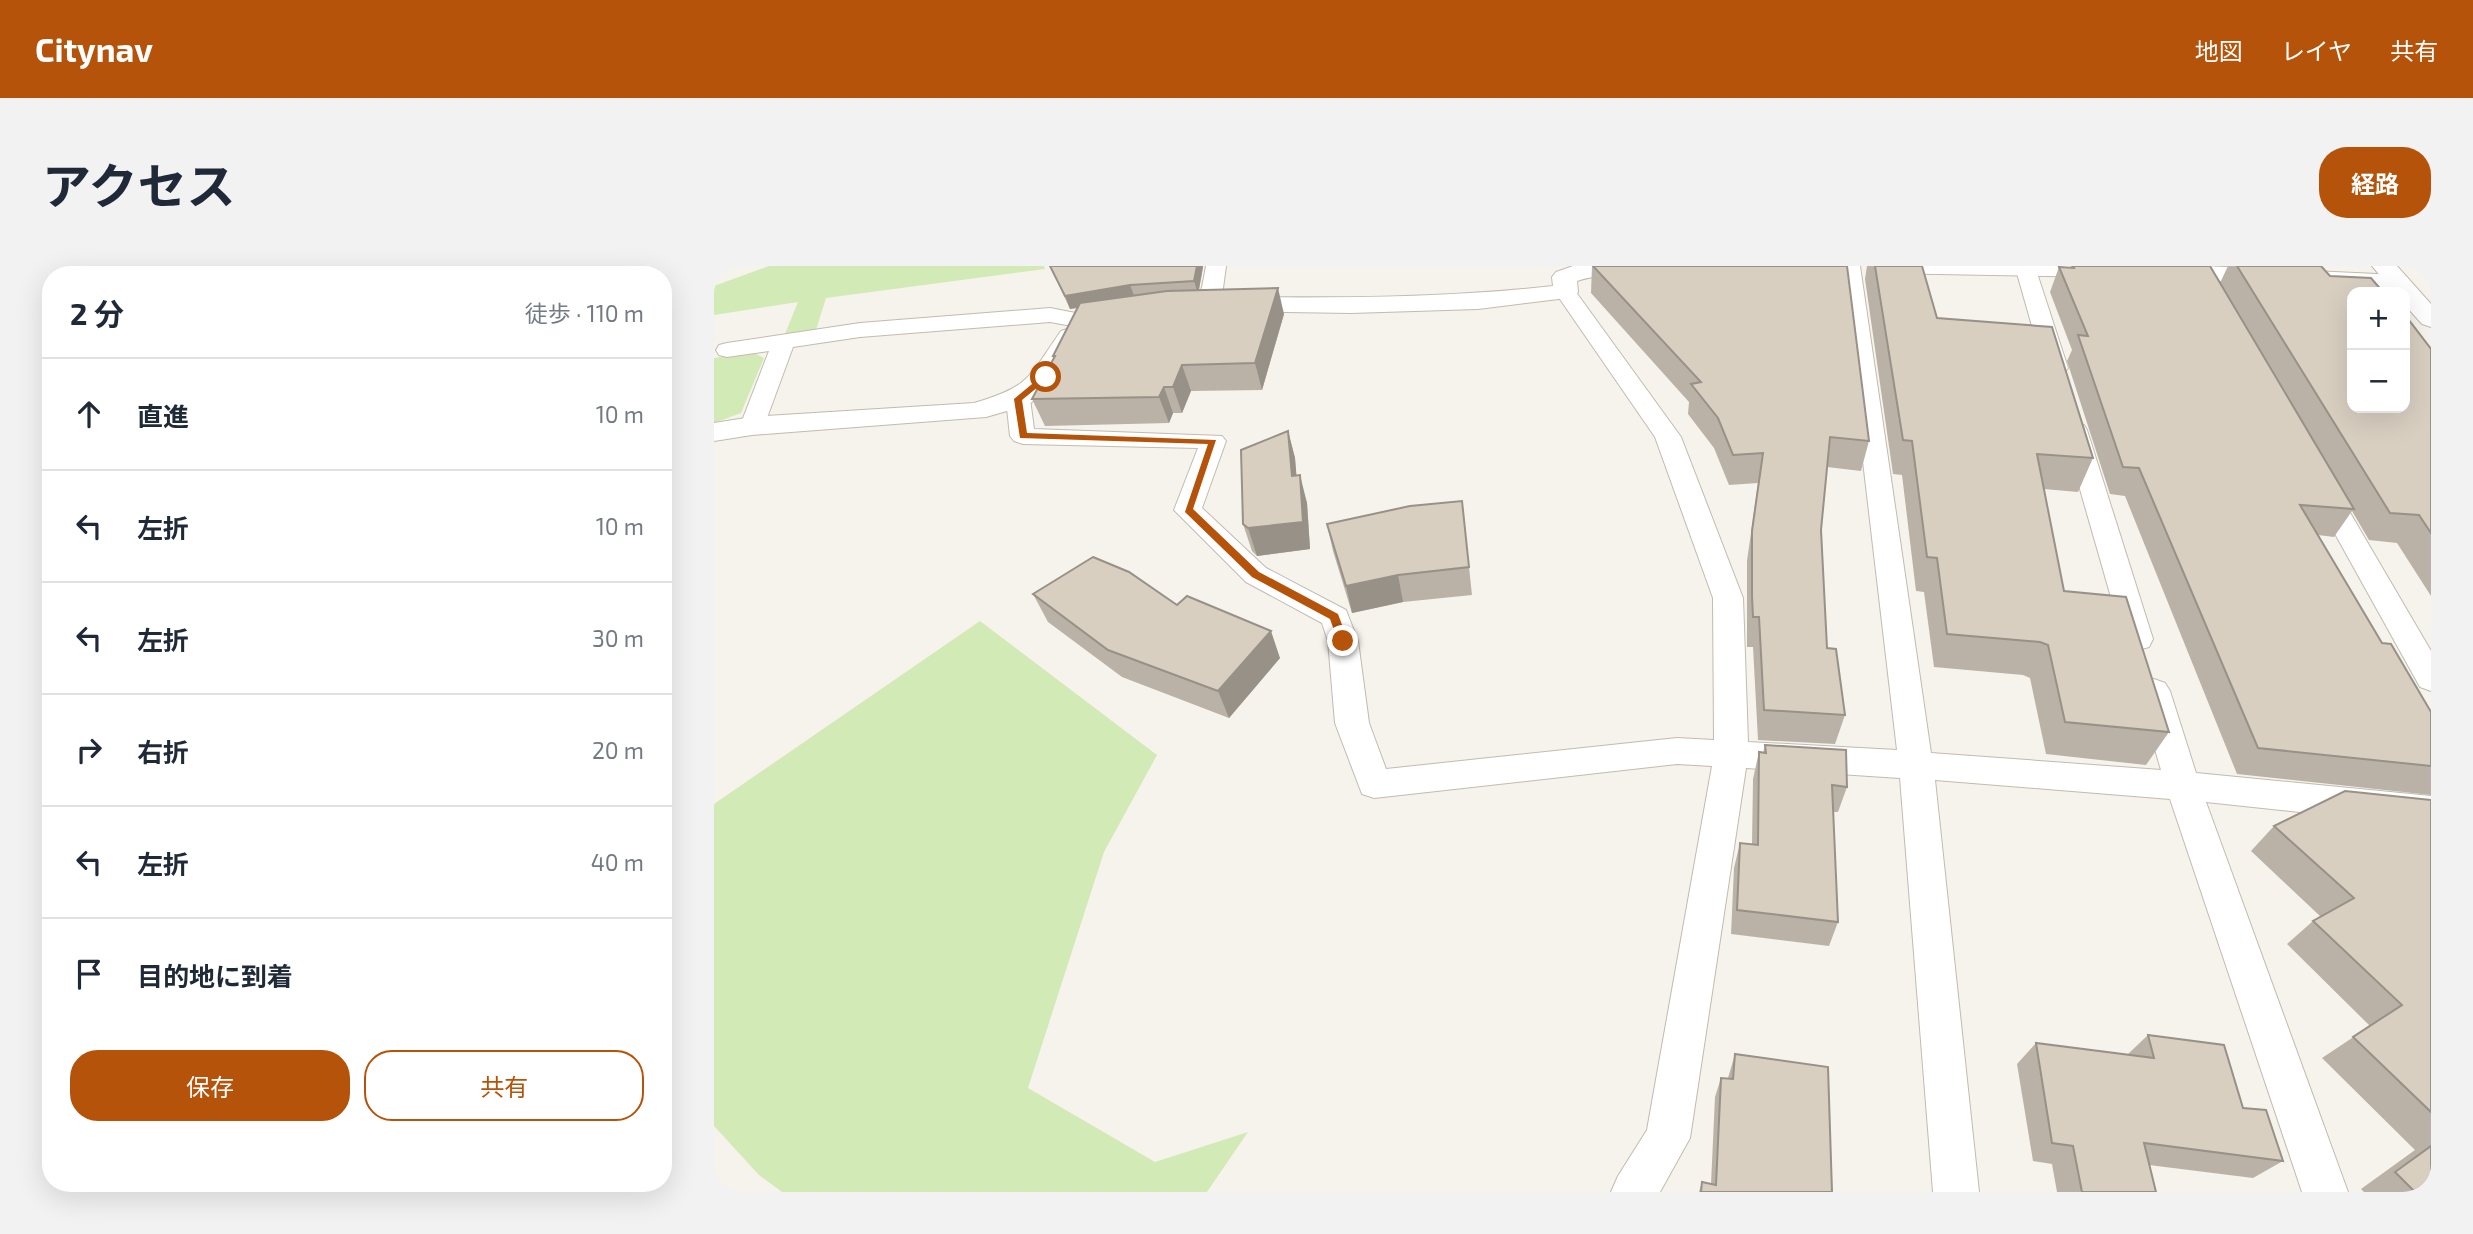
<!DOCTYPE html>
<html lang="ja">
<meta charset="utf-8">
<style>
:root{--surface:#fff;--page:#f2f2f3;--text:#1f2937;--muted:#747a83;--line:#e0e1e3;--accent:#b45309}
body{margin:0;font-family:"Exo 2","Noto Sans JP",sans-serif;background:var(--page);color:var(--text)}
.controls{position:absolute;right:21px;top:21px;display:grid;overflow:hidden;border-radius:14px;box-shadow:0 7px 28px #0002}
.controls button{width:63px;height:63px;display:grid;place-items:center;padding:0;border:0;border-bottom:2px solid var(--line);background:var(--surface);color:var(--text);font:35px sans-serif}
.stop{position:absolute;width:21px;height:21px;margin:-16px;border:5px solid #b45309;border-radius:50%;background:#fff}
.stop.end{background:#b45309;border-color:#fff;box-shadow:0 2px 7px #0008}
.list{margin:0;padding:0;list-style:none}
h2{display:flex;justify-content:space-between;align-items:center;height:91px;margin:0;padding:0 28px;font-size:30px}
h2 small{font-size:23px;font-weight:400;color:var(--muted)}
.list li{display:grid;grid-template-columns:46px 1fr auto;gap:21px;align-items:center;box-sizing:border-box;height:112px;padding:0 28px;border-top:2px solid var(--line)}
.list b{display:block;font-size:26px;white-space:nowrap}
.list em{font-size:23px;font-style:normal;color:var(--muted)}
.actions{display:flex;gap:14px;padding:21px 28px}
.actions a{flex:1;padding:16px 0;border:2px solid var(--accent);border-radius:28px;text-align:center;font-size:24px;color:var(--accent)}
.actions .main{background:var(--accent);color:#fff}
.icon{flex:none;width:38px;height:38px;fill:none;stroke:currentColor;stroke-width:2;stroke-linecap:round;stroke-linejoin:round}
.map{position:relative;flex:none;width:1717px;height:926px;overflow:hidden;border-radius:28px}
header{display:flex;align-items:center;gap:42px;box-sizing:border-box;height:98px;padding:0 35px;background:var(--accent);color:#fff}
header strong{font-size:33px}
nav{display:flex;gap:38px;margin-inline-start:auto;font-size:24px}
.intro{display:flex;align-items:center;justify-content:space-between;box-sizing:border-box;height:168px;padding:0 42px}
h1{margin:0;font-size:49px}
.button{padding:18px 32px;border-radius:28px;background:var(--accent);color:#fff;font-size:24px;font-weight:700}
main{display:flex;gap:42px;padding:0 42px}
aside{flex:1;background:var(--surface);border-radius:28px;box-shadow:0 7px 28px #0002}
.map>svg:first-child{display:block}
</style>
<header>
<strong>Citynav</strong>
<nav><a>地図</a><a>レイヤ</a><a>共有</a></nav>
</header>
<div class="intro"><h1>アクセス</h1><a class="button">経路</a></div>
<main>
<aside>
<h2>2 分<small>徒歩 · 110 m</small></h2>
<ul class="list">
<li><svg class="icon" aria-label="ahead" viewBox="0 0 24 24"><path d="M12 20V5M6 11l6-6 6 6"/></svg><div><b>直進</b></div><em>10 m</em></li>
<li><svg class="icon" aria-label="left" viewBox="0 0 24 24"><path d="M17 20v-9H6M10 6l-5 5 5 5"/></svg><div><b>左折</b></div><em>10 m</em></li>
<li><svg class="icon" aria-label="left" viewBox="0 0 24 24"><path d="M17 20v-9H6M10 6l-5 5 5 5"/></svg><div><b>左折</b></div><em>30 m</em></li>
<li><svg class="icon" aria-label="right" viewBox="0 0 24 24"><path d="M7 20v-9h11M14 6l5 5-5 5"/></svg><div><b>右折</b></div><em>20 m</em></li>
<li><svg class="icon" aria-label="left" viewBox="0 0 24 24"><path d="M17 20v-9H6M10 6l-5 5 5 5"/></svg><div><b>左折</b></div><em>40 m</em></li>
<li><svg class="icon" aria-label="arrive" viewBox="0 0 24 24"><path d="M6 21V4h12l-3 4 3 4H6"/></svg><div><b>目的地に到着</b></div></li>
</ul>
<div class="actions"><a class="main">保存</a><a>共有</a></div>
</aside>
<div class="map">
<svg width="1717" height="926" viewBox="0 0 1717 926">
<rect width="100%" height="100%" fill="#f6f3ec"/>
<g fill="#d2eab5">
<path d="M55 0H330L331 3 112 32 102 64 71 68 84 36 0 49V20Z"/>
<path d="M38 86 50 92 27 147 0 157V92Z"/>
<path d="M266 355 443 489 390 586 314 822 441 896 534 866 493 926H68L45 909 0 860V538Z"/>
</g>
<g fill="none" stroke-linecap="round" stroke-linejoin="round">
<defs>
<g id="service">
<path d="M492 0H512L507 37 504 42H488L485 37Z"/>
<path d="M1126 0H1146L1217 487 1447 504 1424 425 1429 417 1440 413 1451 417 1456 425 1482 507 1717 530V560L1492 536 1634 926H1588L1456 533 1221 514 1265 926H1219L1186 512 1032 502 976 872 946 926H897L904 910 933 864 998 500 963 498 660 532 648 528 621 457 614 375 608 357 532 316 460 244 484 182 309 178 300 175 296 170 292 133 295 128 304 126 313 128 316 133 320 163 508 170 512 175 488 242 552 302 632 344 644 375 655 457 672 503 963 472 1000 474 999 332 941 171 841 26 845 22H859L967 171 1029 332 1034 476 1183 484Z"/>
<path d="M1304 0H1320L1322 4 1354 102 1350 107H1334L1330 102 1302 4Z"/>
<path d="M336 42 372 49 375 54 372 59 364 61 336 56 146 71 79 81 50 160 47 165 38 167 29 165 26 160 55 85 13 91 5 89 2 84 5 79 13 77 146 57Z"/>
<path d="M1361 157 1370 159 1373 164 1439 373 1435 381 1424 384 1413 381 1409 373 1349 164 1352 159Z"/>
<path d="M1608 213 1617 215 1621 221 1717 385V425L1706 421 1595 221 1599 215Z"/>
</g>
<g id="minor">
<path d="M859 0H925L921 5C902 10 882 8 863 15L864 26 861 31 764 43 637 47 514 45 505 43 502 38 505 33 514 31C623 32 731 32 839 20L838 11 842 6Z"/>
<path d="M1154 0H1489L1684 9 1693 11 1696 16 1693 21 1684 23 1441 12 1166 7 1158 5Z"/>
<path d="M356 62 365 65 369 70 342 117 314 139 272 151 38 169 0 175V157L38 151 260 137C318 120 315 110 347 65Z"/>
</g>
<path id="tertiary" d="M1658 0H1683L1717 38V61L1708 58 1691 39V26H1680Z"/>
</defs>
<use href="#service" stroke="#c2bbae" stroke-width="2"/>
<use href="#minor" stroke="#c2bbae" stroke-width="2"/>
<use href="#tertiary" stroke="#c2bbae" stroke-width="2"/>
<use href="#service" fill="#fff" fill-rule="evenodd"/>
<use href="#minor" fill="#fff" fill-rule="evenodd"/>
<use href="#tertiary" fill="#fff" fill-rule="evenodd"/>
</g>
<g fill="#bab2a6">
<path d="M336 0 489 1 485 24 570 48 548 124 477 125 468 147H459L455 157 331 160 318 133 340 92 339 90 363 42 356 43Z"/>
<path d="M878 0H1133L1155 175 1147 205 1113 201 1107 264 1113 382 1131 449 1121 478 1044 474 1039 381H1033V295L1044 217 1015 219 1000 182 974 148 975 136 877 27Z"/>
<path d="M1153 0H1208L1223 52 1379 192 1364 226 1330 223 1350 325 1455 466 1432 499 1332 488 1316 412 1309 409 1220 401 1210 326 1202 325 1188 209 1179 208 1151 13Z"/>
<path d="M1357 0H1496L1506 17 1514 0H1607L1616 10 1717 83V330L1683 277 1655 274 1638 245 1620 271 1604 269 1717 500V529L1523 508 1411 230 1396 228 1353 95 1358 84 1336 26 1345 1H1356Z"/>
<path d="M574 165 581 192 582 210 593 237 596 283 543 290 538 285 529 258Z"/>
<path d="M748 235 758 329 689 336 638 347 619 285 613 258Z"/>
<path d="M319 328 463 339 566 392 515 452 408 411 334 356Z"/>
<path d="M1051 479 1133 521 1124 546H1119L1124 656 1115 680 1017 668 1020 602 1026 577 1038 578 1039 513 1045 486 1049 487Z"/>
<path d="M1717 534V926H1650L1647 923 1701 884 1608 792 1656 760 1573 678 1599 655 1607 651 1537 585 1560 560Z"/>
<path d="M1434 769 1529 842 1569 895 1539 912 1435 899 1442 926H1343L1338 898 1319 895 1303 798 1322 777 1413 789Z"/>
<path d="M1021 788 1118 926H985L988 916 997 918 1001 831 1007 812H1014Z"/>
</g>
<g fill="#979187">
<path d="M483 0H489V1L484 28 480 15Z"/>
<path d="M416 19 421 32 356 43 351 30Z"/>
<path d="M564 22 570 48 548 124 541 97Z"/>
<path d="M468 99 477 125 468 147 459 121Z"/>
<path d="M450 121 459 147 455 157 445 131Z"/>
<path d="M574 165 581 192 585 238 578 210Z"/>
<path d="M586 209 593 237 596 283 543 290 534 262Z"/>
<path d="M684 309 689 336 638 347 632 320Z"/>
<path d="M557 365 566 392 515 452 504 425Z"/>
</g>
<g fill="#d8cfc1" stroke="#979187" stroke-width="2">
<path d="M336 0H483L480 15 416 19 351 30Z"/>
<path d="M879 0H1133L1155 175 1116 171 1107 264 1113 382 1122 383 1131 449 1050 444 1045 351H1039L1038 330V265L1049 187 1019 189 1004 152 977 118 987 116Z"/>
<path d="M1161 0H1208L1223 52 1338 61 1379 192 1323 188 1350 325 1412 331 1455 466 1351 456 1334 379 1326 376 1233 368 1223 292 1213 291 1198 175 1189 174Z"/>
<path d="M1359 0H1496L1640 243 1586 239 1668 377 1677 378 1717 446V500L1544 482 1425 202 1409 201 1364 69 1374 70 1345 1 1360 2Z"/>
<path d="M1523 0H1607L1616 10 1657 12 1669 26H1638V142H1691V49L1717 83V267L1705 249 1676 247Z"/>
<path d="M564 22 541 97 468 99 459 121H450L445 131 318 133 341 90H339L366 37 453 25Z"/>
<path d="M574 165 578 210 586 209 589 256 534 262 529 258 527 184Z"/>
<path d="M748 235 755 301 684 309 632 320 613 258 696 240Z"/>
<path d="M379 291 415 306 463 339 473 330 557 365 504 425 394 384 319 328Z"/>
<path d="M1051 479 1132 484 1133 521 1118 519 1124 656 1023 644 1026 577 1044 579 1045 486 1052 487Z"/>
<path d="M1631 525 1717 534V846L1639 771 1688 739 1599 655 1640 632 1560 560Z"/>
<path d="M1434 769 1510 779 1529 842 1552 844 1569 895 1430 877 1442 926H1368L1359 880 1338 877 1322 777 1440 792Z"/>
<path d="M1021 788 1114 801 1118 926H987L988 916 1002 919 1007 812 1019 813Z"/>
<path d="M1717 880V926H1701L1681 906Z"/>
</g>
<path fill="#b45309" d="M329 109 336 111 308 134 313 167 502 174 479 243 545 306 624 348 634 375 632 378H625L616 353 538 311 471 246 494 178 306 172 300 133Z"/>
</svg>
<div class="controls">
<button>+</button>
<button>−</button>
</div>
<div class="stop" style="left:332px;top:111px"></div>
<div class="stop end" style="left:629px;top:375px"></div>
</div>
</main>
